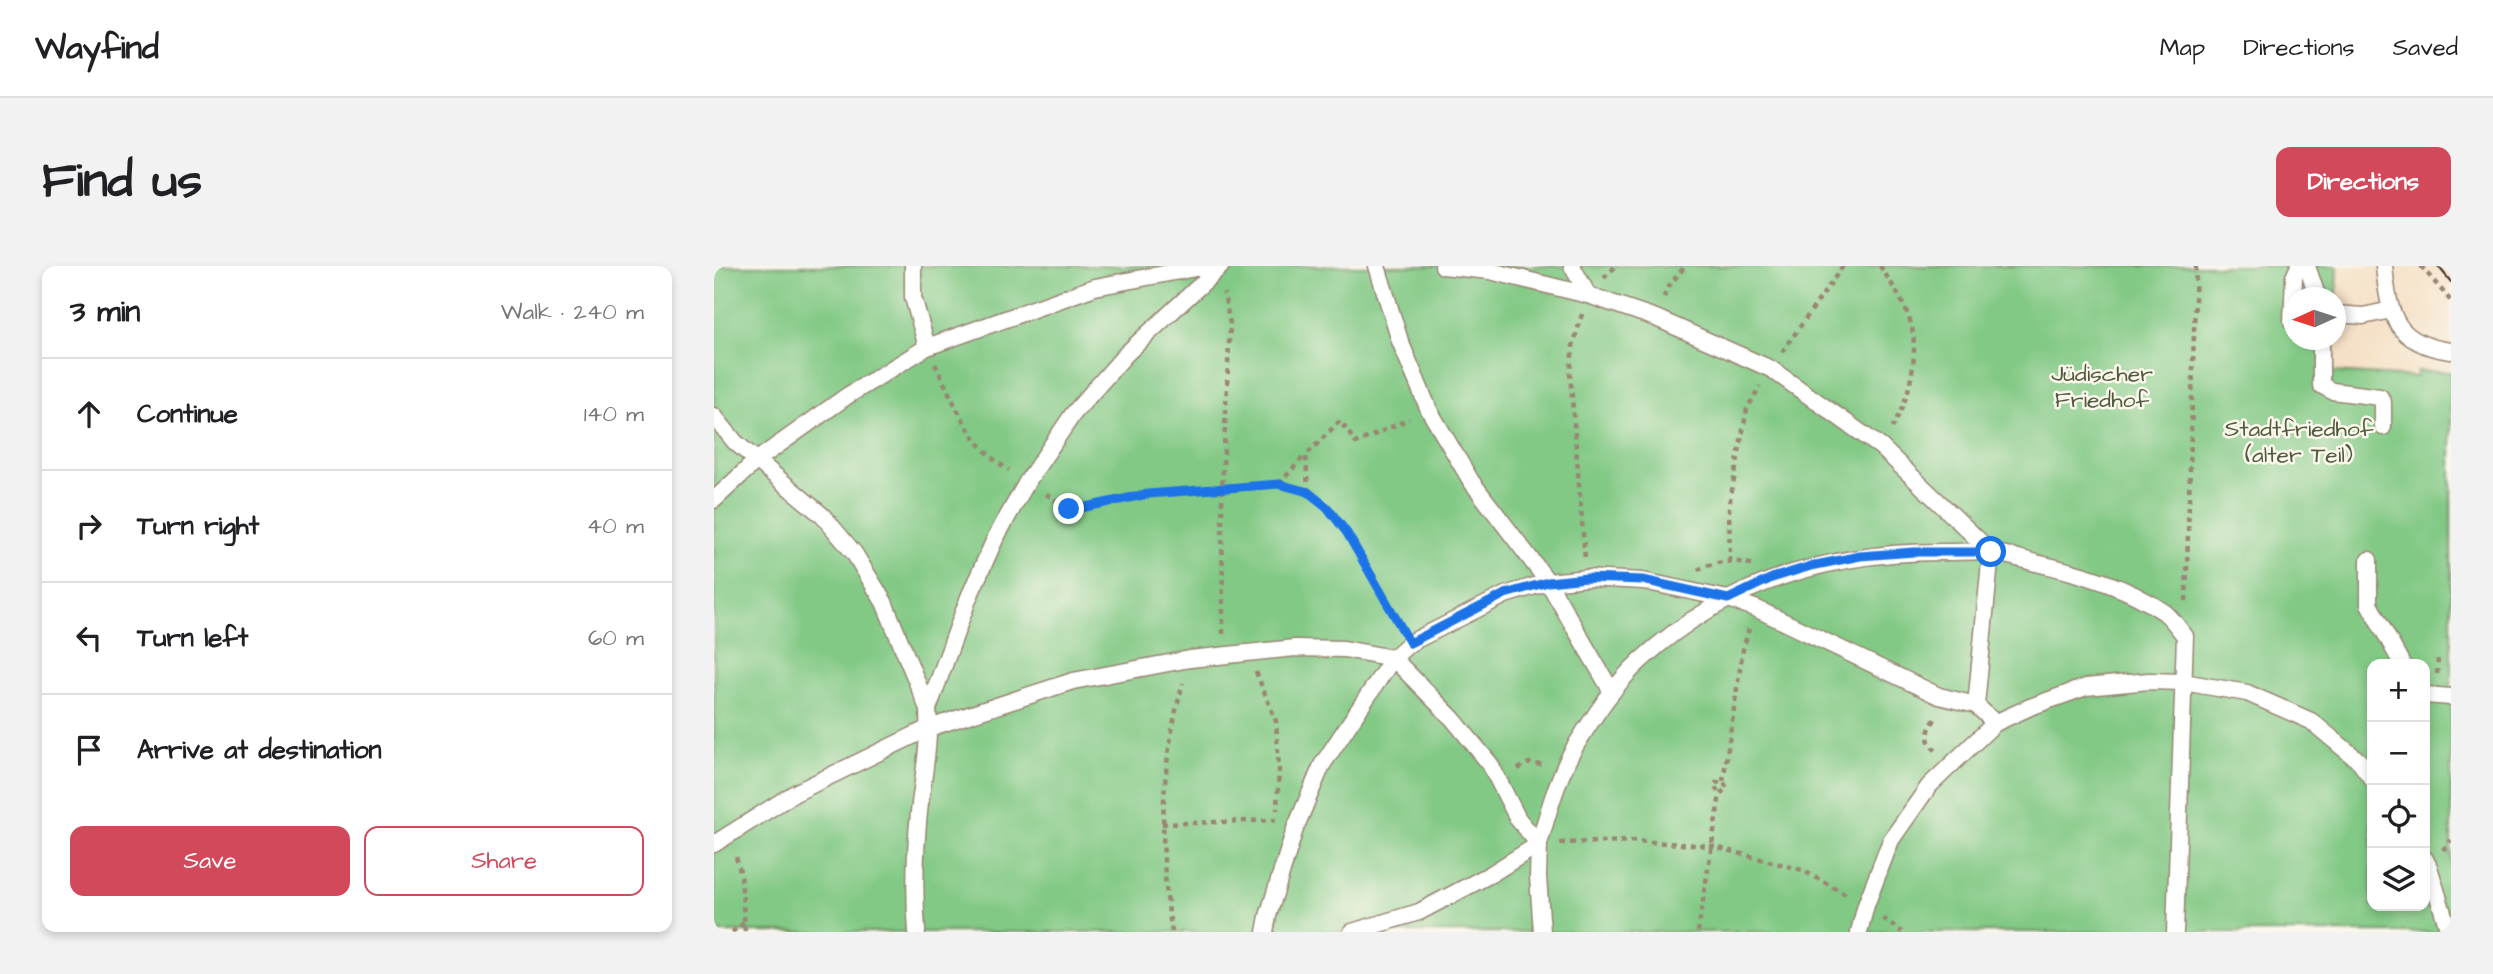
<!DOCTYPE html>
<meta charset="utf-8">
<style>
:root{--surface:#fff;--page:#f2f2f2;--text:#202124;--muted:#757577;--line:#e0e0e0;--accent:#d1495b}
body{margin:0;font-family:"Architects Daughter",sans-serif;background:var(--page);color:var(--text)}
.controls{position:absolute;right:21px;bottom:21px;display:grid;overflow:hidden;border-radius:14px;box-shadow:0 4px 10px #0003}
.controls button{width:63px;height:63px;display:grid;place-items:center;padding:0;border:0;border-bottom:2px solid var(--line);background:var(--surface);color:var(--text);font:35px sans-serif}
.compass{position:absolute;left:1569px;top:21px;width:63px;height:63px;border-radius:50%;background:var(--surface);box-shadow:0 4px 10px #0003;rotate:267deg}
.stop{position:absolute;width:21px;height:21px;margin:-16px;border:5px solid #1a73e8;border-radius:50%;background:#fff}
.stop.end{background:#1a73e8;border-color:#fff;box-shadow:0 2px 7px #0008}
.list{margin:0;padding:0;list-style:none}
h2{display:flex;justify-content:space-between;align-items:center;height:91px;margin:0;padding:0 28px;font-size:30px}
h2 small{font-size:23px;font-weight:400;color:var(--muted)}
.list li{display:grid;grid-template-columns:46px 1fr auto;gap:21px;align-items:center;box-sizing:border-box;height:112px;padding:0 28px;border-top:2px solid var(--line)}
.list b{display:block;font-size:26px;white-space:nowrap}
.list em{font-size:23px;font-style:normal;color:var(--muted)}
.actions{display:flex;gap:14px;padding:21px 28px}
.actions a{flex:1;padding:16px 0;border:2px solid var(--accent);border-radius:14px;text-align:center;font-size:24px;color:var(--accent)}
.actions .main{background:var(--accent);color:#fff}
.icon{flex:none;width:38px;height:38px;fill:none;stroke:currentColor;stroke-width:2;stroke-linecap:round;stroke-linejoin:round}
.map{position:relative;flex:none;width:1737px;height:666px;overflow:hidden;border-radius:14px}
header{display:flex;align-items:center;gap:42px;box-sizing:border-box;height:98px;padding:0 35px;background:var(--surface);border-bottom:2px solid var(--line)}
header strong{font-size:33px}
nav{display:flex;gap:38px;margin-inline-start:auto;font-size:24px}
.intro{display:flex;align-items:center;justify-content:space-between;box-sizing:border-box;height:168px;padding:0 42px}
h1{margin:0;font-size:49px}
.button{padding:18px 32px;border-radius:14px;background:var(--accent);color:#fff;font-size:24px;font-weight:700}
main{display:flex;gap:42px;padding:0 42px}
aside{flex:1;background:var(--surface);border-radius:14px;box-shadow:0 4px 10px #0003}
.map>svg:first-child{display:block}
</style>
<header>
<strong>Wayfind</strong>
<nav><a>Map</a><a>Directions</a><a>Saved</a></nav>
</header>
<div class="intro"><h1>Find us</h1><a class="button">Directions</a></div>
<main>
<aside>
<h2>3 min<small>Walk · 240 m</small></h2>
<ul class="list">
<li><svg class="icon" aria-label="ahead" viewBox="0 0 24 24"><path d="M12 20V5M6 11l6-6 6 6"/></svg><div><b>Continue</b></div><em>140 m</em></li>
<li><svg class="icon" aria-label="right" viewBox="0 0 24 24"><path d="M7 20v-9h11M14 6l5 5-5 5"/></svg><div><b>Turn right</b></div><em>40 m</em></li>
<li><svg class="icon" aria-label="left" viewBox="0 0 24 24"><path d="M17 20v-9H6M10 6l-5 5 5 5"/></svg><div><b>Turn left</b></div><em>60 m</em></li>
<li><svg class="icon" aria-label="arrive" viewBox="0 0 24 24"><path d="M6 21V4h12l-3 4 3 4H6"/></svg><div><b>Arrive at destination</b></div></li>
</ul>
<div class="actions"><a class="main">Save</a><a>Share</a></div>
</aside>
<div class="map">
<svg width="1737" height="666" viewBox="0 0 1737 666">
<rect width="100%" height="100%" fill="#fbf7ec"/>
<filter id="ink" filterUnits="userSpaceOnUse"><feTurbulence type="fractalNoise" baseFrequency=".0143" numOctaves="2"/><feDisplacementMap in="SourceGraphic" scale="14" xChannelSelector="R" yChannelSelector="G"/><feConvolveMatrix kernelMatrix="1 2 1 2 8 2 1 2 1" color-interpolation-filters="sRGB"/></filter>
<filter id="wash" filterUnits="userSpaceOnUse"><feTurbulence type="fractalNoise" baseFrequency=".00686" numOctaves="4" result="noise"/><feDisplacementMap in="SourceGraphic" scale="28" xChannelSelector="R" yChannelSelector="G"/><feGaussianBlur stdDeviation="1.57" result="paint"/><feColorMatrix in="noise" values="0 0 0 0 0 0 0 0 0 0 0 0 0 0 0 0 0 1.4 0 .05"/><feComposite in="paint" operator="in"/></filter>
<g filter="url(#wash)">
<rect width="100%" height="100%" fill="#f5e0c5"/>
<path fill="#82c985" stroke="#5e7a52" stroke-width="2" fill-rule="evenodd" d="M0 0H1624L1622 50V32H1580V74H1620L1618 106 1703 111V105L1737 106V666H0ZM1658 398H1711V640H1658Z"/>
</g>
<g filter="url(#ink)">
<g fill="none" stroke-linecap="round" stroke-linejoin="round">
<defs>
<g id="service">
<path d="M199 0V31L213 81"/>
<path d="M663 0 686 75 715 144 757 215 834 316 898 426"/>
<path d="M729 0 776 5 874 29 942 52 1057 103 1167 181 1277 286 1262 439 1281 457"/>
<path d="M858 0 874 29"/>
<path d="M1593 0 1604 32"/>
<path d="M1670 0C1675 50 1681 78 1737 85"/>
<path d="M1622 48 1649 50 1677 44"/>
<path d="M1578 55 1580 11 1585 0"/>
<path d="M1607 74V119L1618 125 1666 131 1669 136V161"/>
<path d="M0 150 21 176 109 250 140 287 170 336 214 443"/>
<path d="M0 234 43 194 133 130 213 81 381 21 492 0"/>
<path d="M1655 294V338L1688 398"/>
<path d="M1711 429 1737 431"/>
<path d="M0 578 81 527 215 462 359 415 476 393 581 382 630 383 679 392 739 453 776 498 804 553 825 578 824 611 828 666"/>
<path d="M1711 593 1715 601 1735 666"/>
<path d="M203 666C200 626 201 586 205 546 209 512 216 477 214 443L255 331 281 273 313 216 359 148 412 88 507 0"/>
<path d="M551 666 554 650 581 563 608 499 679 392 696 377 791 329 834 316 873 312 929 315 1014 333 1041 342 1225 430 1262 439"/>
<path d="M638 666 705 646 777 608 825 578C834 546 845 507 862 479 880 450 901 418 926 395 1012 315 1118 285 1233 286 1247 286 1261 285 1275 286 1291 288 1307 293 1322 297 1366 307 1412 320 1450 346 1458 352 1464 362 1471 370L1461 666"/>
<path d="M1145 666 1152 639 1177 574 1215 520 1281 457 1316 441 1372 421 1435 415 1469 416 1533 427 1597 455 1645 495 1658 513"/>
</g>
</defs>
<use href="#service" stroke="#988572" stroke-width="19"/>
<g stroke="#988572" stroke-width="4.5" stroke-dasharray="5 5" stroke-linecap="butt">
<path d="M1166 0C1179 20 1196 44 1199 68 1203 100 1194 134 1178 162"/>
<path d="M1707 0 1737 35"/>
<path d="M890 12 902 0"/>
<path d="M950 31 955 20 971 0"/>
<path d="M868 48 859 80 856 107 871 293"/>
<path d="M1068 86 1129 0"/>
<path d="M221 98C241 137 256 181 295 204"/>
<path d="M565 218 591 189"/>
<path d="M594 226 592 189 626 155 642 177 695 153"/>
<path d="M332 228 355 243H362L434 228 565 218 594 226 613 241 633 267 685 358"/>
<path d="M1016 296 1015 240 1033 143 1046 120"/>
<path d="M984 304C999 295 1023 293 1039 299"/>
<path d="M1472 335 1482 0"/>
<path d="M509 368 508 222 516 58 510 27"/>
<path d="M542 406 562 455 565 504 563 544"/>
<path d="M1723 408 1724 391"/>
<path d="M1222 484C1208 474 1215 460 1224 450"/>
<path d="M804 503 815 497 828 499"/>
<path d="M1009 515 1029 383 1035 363"/>
<path d="M448 558 562 554"/>
<path d="M846 577 921 575 998 580 1088 604 1132 628"/>
<path d="M1729 584 1737 574"/>
<path d="M22 591 27 609 31 666"/>
<path d="M1169 652 1188 666"/>
<path d="M18 666 30 657"/>
<path d="M458 666C444 584 446 498 469 417"/>
<path d="M984 666 1006 528 1013 522 1009 515 1002 517 1000 520 1006 528"/>
</g>
<use href="#service" stroke="#fff" stroke-width="16"/>
<path stroke="#3b2a1e" stroke-width="2" d="M1724 0 1737 16"/>
</g>
</g>
<g fill="none" stroke-linecap="round" stroke-linejoin="round" filter="url(#ink)">
<path stroke="#1a73e8" stroke-width="9" d="M355 243H362L434 228 565 218 594 226 613 241 633 267 696 377 791 328 834 316 873 312 929 314 1014 333 1058 312 1097 300 1146 290 1200 286H1277"/>
</g>
<g text-anchor="middle" dominant-baseline="central" stroke-width="5" stroke-linejoin="round" paint-order="stroke">
<g font-size="23" fill="#505a3d" stroke="#fbf7ec">
<text x="1388" y="108">Jüdischer<tspan x="1388" dy="26">Friedhof</tspan></text>
<text x="1585" y="163">Stadtfriedhof<tspan x="1585" dy="26">(alter Teil)</tspan></text>
</g>
</g>
</svg>
<div class="controls">
<button>+</button>
<button>−</button>
<button><svg class="icon" aria-label="locate" viewBox="0 0 24 24"><circle cx="12" cy="12" r="6"/><path d="M12 2v4M12 18v4M2 12h4M18 12h4"/></svg></button>
<button><svg class="icon" aria-label="layers" viewBox="0 0 24 24"><path d="M12 4l9 5-9 5-9-5zM3 14l9 5 9-5"/></svg></button>
</div>
<svg class="compass" viewBox="-18 -18 36 36"><path d="M0-13l5 13h-10z" fill="#e53935"/><path d="M0 13l5-13h-10z" fill="#757577"/></svg>
<div class="stop" style="left:1277px;top:286px"></div>
<div class="stop end" style="left:355px;top:243px"></div>
</div>
</main>
